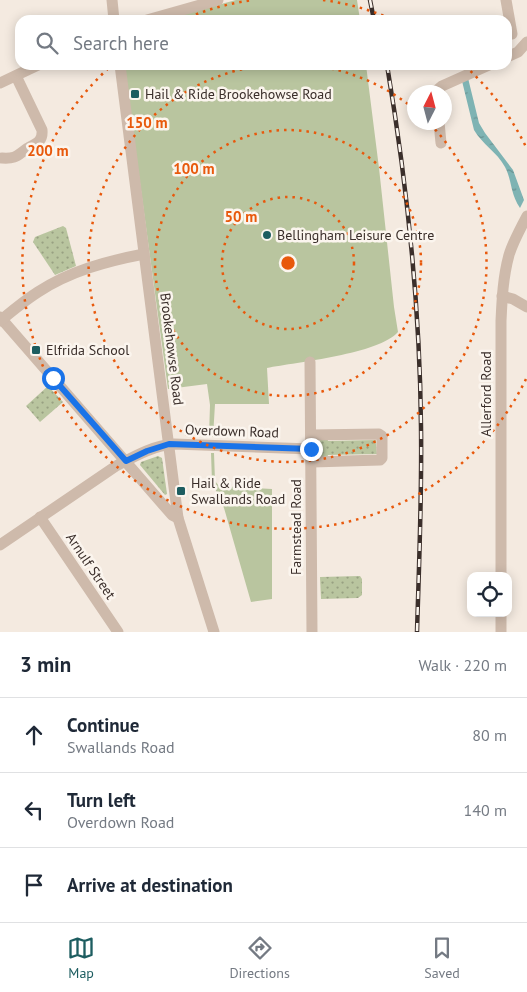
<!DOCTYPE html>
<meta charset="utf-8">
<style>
:root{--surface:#fff;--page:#f6f6f7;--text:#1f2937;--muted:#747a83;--line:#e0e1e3;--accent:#1d5d60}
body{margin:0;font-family:"PT Sans",sans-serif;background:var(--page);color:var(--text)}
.controls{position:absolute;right:15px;bottom:15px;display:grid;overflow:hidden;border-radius:10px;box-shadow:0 2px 12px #0003}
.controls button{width:45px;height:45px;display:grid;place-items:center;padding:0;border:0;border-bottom:1px solid var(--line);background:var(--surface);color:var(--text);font:25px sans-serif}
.compass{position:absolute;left:407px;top:85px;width:45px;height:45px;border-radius:50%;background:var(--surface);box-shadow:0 2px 12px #0003;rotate:6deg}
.stop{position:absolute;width:15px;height:15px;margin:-11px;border:4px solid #1a73e8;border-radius:50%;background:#fff}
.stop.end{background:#1a73e8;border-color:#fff;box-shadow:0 1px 5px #0008}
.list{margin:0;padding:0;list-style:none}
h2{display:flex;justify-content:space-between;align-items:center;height:65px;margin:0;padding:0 20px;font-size:21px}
h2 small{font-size:16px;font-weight:400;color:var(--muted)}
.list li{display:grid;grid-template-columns:32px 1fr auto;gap:15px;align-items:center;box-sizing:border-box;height:75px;padding:0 20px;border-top:1px solid var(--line)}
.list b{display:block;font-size:19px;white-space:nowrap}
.list p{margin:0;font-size:16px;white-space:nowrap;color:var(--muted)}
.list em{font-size:16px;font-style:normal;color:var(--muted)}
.icon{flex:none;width:28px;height:28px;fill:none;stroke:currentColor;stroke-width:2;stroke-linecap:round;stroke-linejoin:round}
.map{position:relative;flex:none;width:527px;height:632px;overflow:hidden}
.search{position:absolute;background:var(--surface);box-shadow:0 2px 12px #0003;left:15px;right:15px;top:15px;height:55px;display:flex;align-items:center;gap:12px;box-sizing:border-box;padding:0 18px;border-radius:15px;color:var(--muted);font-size:19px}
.sheet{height:290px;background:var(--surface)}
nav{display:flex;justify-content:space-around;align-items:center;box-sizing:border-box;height:70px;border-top:1px solid var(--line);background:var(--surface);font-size:14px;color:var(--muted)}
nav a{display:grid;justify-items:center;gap:2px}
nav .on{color:var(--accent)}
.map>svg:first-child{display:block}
</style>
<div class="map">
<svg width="527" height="632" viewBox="0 0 527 632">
<defs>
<pattern id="grass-dots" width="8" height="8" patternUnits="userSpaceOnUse" patternTransform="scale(1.25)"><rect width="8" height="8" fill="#b9c59f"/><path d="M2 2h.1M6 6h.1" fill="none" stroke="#98a082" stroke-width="1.8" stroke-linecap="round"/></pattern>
<pattern id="water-ripples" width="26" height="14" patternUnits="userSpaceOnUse" patternTransform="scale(1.25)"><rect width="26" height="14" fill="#7eb3b3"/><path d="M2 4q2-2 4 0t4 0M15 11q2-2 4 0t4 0" fill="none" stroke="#689292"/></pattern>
</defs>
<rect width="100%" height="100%" fill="#f4eae0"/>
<g fill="url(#grass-dots)">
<path d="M63 226 66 228 76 266 55 275 33 242 35 237Z"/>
<path d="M48 386 63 402 40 422 26 406Z"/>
<path d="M320 437H327L328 441 376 440 377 454 328 455 327 458 321 459Z"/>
<path d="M158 456 162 458 167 494 165 495 140 465 141 462Z"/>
<path d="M360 576 362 579V595L358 598 321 599 320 577Z"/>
</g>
<g fill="#b9c59f">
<path d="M236 0H357L360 20H162Z"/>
<path d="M124 65H366L379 168 394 307 398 332C379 354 297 362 267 368L269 404H215L213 437 209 436 210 405 207 384 168 389Z"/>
<path d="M211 453H214L215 481 219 486 272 489V599L251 602 224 508 212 482Z"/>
</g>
<path fill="url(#water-ripples)" d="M468 78 479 123 485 133 513 170 524 200 520 208C510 193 512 180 505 167 497 152 482 144 474 130L462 81Z"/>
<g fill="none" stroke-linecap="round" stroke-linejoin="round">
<g stroke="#cebaab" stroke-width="11">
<path d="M112 0 114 20"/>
<path d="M506 0 512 34"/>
<path d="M147 20 218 0"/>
<path d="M507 57 518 52 527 42"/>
<path d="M120 65 178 518 214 632"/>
<path d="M0 83 38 65"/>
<path d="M435 92 442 86 489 65"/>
<path d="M439 122 441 143"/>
<path d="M2 158C17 159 17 155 28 148 37 143 43 141 42 130L16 76"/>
<path d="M502 296 513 299 527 307"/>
<path d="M0 317 172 515 178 518"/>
<path d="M0 321C12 311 24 301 38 292 70 271 107 261 144 254"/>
<path d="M310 362 312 632"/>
<path d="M311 435 379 434 382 436V458L380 460 312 462"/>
<path d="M40 517 118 632"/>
<path d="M0 545 116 466C133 457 154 445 174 444L311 449"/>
<path d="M501 576V321C502 299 503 277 509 255 513 242 520 229 527 216"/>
<path d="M501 613V632"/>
</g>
<defs>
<g id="rail">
<path d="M370 0 374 20"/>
<path d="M387 65C407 184 420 306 421 427 422 496 419 564 417 632"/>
</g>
</defs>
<use href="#rail" stroke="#3b2f2b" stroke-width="4.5"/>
<use href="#rail" stroke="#fbf5ee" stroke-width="2.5" stroke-dasharray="8" stroke-linecap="butt"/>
</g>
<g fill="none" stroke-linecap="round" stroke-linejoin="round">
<path stroke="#1a73e8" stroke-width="6" d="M53 378 126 461 147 451 169 444 311 449"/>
</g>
<g fill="none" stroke="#e8590c" stroke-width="2.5" stroke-dasharray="2.5 5">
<circle cx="288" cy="263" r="66"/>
<circle cx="288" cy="263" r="133"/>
<path d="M309 65A199 199 0 0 1 413 108M430 124A199 199 0 1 1 267 65"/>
<path d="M526 379A265 265 0 1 1 111 66M182 20A265 265 0 0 1 253 0M323 0A265 265 0 0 1 394 20M465 66A265 265 0 0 1 526 147"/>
</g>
<g fill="#1d5d60" stroke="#fbf5ee" stroke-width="2">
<rect x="130" y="89" width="10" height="10" rx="2.5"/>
<circle cx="267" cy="235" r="5"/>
<rect x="31" y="345" width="10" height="10" rx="2.5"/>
<rect x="176" y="486" width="10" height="10" rx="2.5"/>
</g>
<g text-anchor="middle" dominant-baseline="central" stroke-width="5" stroke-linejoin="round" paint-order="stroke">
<g font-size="14" fill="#3b2f2b" stroke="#fbf5ee" text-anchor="start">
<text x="145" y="94">Hail &amp; Ride Brookehowse Road</text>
<text x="277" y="235">Bellingham Leisure Centre</text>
<text x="46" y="350">Elfrida School</text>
<text x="191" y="483">Hail &amp; Ride<tspan x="191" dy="16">Swallands Road</tspan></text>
</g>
<g font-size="14" fill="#3b2f2b" stroke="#fbf5ee">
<text transform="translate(172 349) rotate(83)">Brookehowse Road</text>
<text transform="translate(486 394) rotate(-90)">Allerford Road</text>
<text transform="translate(232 431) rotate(2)">Overdown Road</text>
<text transform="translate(296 527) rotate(-90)">Farmstead Road</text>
<text transform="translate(91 566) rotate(56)">Arnulf Street</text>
</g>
</g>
<circle cx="288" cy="263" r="8" fill="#e8590c" stroke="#fbf5ee" stroke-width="2.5"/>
<g font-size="15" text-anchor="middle" font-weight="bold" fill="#e8590c" stroke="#fbf5ee" stroke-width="5" stroke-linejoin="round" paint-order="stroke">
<text x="147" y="128">150 m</text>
<text x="48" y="156">200 m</text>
<text x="194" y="174">100 m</text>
<text x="241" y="222">50 m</text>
</g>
</svg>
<div class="controls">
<button><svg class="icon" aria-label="locate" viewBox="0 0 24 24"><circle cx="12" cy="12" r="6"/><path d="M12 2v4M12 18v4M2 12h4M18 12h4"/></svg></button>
</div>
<svg class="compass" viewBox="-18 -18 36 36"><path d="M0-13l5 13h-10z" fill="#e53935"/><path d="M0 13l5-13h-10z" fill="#747a83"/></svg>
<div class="stop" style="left:53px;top:378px"></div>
<div class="stop end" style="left:311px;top:449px"></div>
<div class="search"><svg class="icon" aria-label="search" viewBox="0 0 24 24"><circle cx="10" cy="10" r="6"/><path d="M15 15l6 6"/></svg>Search here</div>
</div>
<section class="sheet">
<h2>3 min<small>Walk · 220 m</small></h2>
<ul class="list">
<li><svg class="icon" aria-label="ahead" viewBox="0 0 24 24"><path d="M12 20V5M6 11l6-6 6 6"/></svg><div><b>Continue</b><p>Swallands Road</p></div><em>80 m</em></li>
<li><svg class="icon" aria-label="left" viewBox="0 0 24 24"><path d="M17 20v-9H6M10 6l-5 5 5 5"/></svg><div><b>Turn left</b><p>Overdown Road</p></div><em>140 m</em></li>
<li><svg class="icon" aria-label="arrive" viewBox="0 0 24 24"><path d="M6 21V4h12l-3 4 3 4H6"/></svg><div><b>Arrive at destination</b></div></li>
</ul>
</section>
<nav>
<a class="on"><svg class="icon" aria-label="map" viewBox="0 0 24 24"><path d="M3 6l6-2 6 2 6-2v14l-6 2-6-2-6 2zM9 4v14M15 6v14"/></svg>Map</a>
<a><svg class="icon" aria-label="directions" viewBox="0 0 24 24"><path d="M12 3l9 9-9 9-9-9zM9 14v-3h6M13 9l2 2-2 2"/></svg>Directions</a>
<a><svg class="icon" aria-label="saved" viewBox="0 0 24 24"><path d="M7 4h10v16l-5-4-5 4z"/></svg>Saved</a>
</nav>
